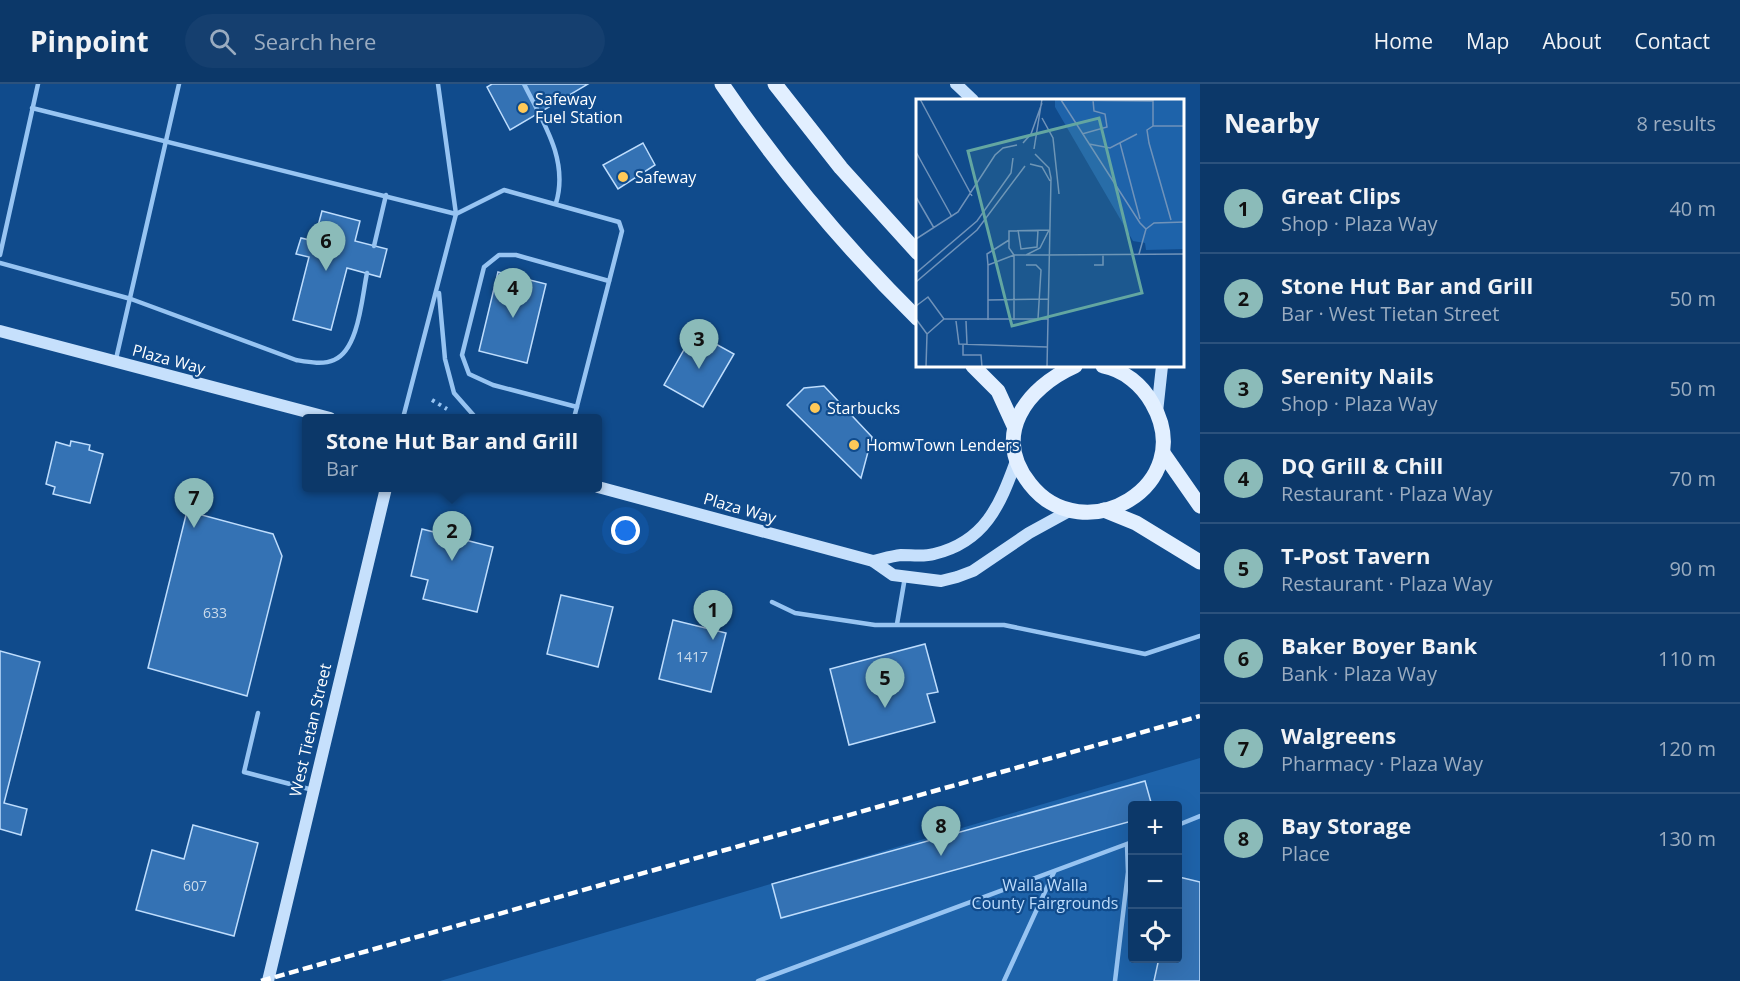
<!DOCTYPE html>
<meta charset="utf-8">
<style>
:root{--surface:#0c3869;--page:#153f6f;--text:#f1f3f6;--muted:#9aacc0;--line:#2c527d;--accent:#8bbbb9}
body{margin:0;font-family:"Open Sans",sans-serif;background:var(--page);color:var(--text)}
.controls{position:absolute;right:18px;bottom:18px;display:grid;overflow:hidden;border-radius:6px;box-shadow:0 6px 24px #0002}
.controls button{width:54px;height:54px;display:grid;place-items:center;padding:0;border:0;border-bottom:2px solid var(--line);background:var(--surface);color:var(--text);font:30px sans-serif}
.you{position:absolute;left:626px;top:447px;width:21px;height:21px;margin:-15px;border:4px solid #fff;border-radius:50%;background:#1a73e8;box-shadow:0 0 0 9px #1a73e833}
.badge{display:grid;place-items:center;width:39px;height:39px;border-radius:50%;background:var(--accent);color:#111;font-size:20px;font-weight:700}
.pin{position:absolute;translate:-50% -50px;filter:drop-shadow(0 2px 3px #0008)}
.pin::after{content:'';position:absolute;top:32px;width:21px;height:18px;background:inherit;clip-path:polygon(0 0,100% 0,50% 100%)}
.popup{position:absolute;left:302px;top:330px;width:300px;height:78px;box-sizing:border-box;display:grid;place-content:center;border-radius:6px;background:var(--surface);filter:drop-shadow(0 2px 4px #0005);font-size:20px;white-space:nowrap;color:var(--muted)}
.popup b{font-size:22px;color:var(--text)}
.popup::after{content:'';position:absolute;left:50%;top:100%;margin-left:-12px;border:12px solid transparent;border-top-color:var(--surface)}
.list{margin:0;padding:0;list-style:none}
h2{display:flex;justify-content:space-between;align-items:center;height:78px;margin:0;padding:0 24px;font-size:26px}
h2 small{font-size:20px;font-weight:400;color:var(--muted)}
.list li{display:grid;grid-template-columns:39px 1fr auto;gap:18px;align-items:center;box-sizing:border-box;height:90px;padding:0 24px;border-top:2px solid var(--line)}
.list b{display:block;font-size:22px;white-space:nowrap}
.list p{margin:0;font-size:20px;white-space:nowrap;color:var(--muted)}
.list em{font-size:20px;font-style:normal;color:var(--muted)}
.icon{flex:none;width:33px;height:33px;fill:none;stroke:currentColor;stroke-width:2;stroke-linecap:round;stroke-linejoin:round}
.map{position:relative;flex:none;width:1200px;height:897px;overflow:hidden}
header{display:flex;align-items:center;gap:36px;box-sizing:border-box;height:84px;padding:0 30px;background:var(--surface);border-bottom:2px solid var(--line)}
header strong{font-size:28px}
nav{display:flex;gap:33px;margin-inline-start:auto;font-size:21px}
.search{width:420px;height:54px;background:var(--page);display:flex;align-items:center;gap:15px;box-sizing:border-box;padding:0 21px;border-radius:33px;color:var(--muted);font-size:22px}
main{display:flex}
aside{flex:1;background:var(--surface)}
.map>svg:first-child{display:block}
</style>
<header>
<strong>Pinpoint</strong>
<div class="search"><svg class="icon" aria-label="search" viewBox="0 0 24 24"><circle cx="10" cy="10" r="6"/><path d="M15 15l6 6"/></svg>Search here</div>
<nav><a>Home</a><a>Map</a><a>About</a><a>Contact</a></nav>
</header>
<main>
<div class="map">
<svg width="1200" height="897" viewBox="0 0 1200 897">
<rect width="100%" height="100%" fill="#104b8c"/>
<path fill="#1e63aa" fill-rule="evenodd" d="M1200 674V897H440ZM1132 722H1178V874H1132Z"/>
<g fill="#3472b4" stroke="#beddfd" stroke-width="1.5">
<path d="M492 0H588L510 46 487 3Z"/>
<path d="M643 59 655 81 618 105 603 81Z"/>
<path d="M322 127 360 137 355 157 387 165 380 193 347 184 331 246 293 236 309 173 296 170 301 154 314 157Z"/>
<path d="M498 188 546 200 527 279 479 267Z"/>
<path d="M694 248 734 270 703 323 664 301Z"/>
<path d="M824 302 872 353 861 394 787 321 804 304Z"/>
<path d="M71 357 90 361 89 366 103 370 90 419 53 410 55 403 46 400 56 358 70 362Z"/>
<path d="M187 427 273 450 282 472 247 612 148 584Z"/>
<path d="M422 445 493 463 477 528 423 515 428 496 411 492Z"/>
<path d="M561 511 613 523 598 583 547 570Z"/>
<path d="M673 536 726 549 711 608 659 595Z"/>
<path d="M925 560 938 608 927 610 935 638 849 661 830 585Z"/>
<path d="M0 567 40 578 4 719 27 725 21 751 0 745Z"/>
<path d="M1145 697 1152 722H1132V737L781 834 772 800Z"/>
<path d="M193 741 258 759 234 852 136 826 152 766 184 775Z"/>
<path d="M1179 793 1200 798V897H1154L1159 874H1178Z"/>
</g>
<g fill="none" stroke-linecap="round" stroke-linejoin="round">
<path stroke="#97c4f2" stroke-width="4" stroke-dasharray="3 4.5" stroke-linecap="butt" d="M432 316 447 325"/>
<g stroke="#97c4f2" stroke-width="4.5">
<path d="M524 0C543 38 569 76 556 119"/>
<path d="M32 24 456 130 504 106 619 138 622 147 574 334"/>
<path d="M374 162 386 111"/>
<path d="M0 171 38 0"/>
<path d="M0 179 131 215 296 276C308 278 323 281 334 276 359 266 362 212 367 189"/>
<path d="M439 209 445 275 454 309 476 334"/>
<path d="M116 275 179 0"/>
<path d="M577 323 493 301 469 290 462 271 484 183 499 171H516L609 197"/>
<path d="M403 334 456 130 438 0"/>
<path d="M772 518 795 529 875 541H1004L1145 570 1200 552"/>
<path d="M897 540 905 493"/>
<path d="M258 629 244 688 313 706"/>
<path d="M1178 741 1200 732"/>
<path d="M758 897 1132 758"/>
<path d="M1004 897 1054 788"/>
<path d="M1115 897 1128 788 1127 761"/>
</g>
<g stroke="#c6e0fc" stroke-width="12">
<path d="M956 0 973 16"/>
<path d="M0 247 330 334"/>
<path d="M1157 328 1162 282"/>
<path d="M598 403 873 477 893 491 941 497 957 493 973 487 1029 449 1071 426"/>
<path d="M873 477C882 475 892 472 901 471 912 471 924 473 934 470 985 458 1000 421 1016 377"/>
<path d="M268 897 386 404"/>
</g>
<g stroke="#e2efff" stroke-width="15">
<path d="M722 0C779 84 846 164 918 235"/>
<path d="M775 0 841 84 918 169"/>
<path d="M973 282 998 307 1014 342"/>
<path d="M1075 282C1026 304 991 351 1030 400 1083 468 1200 402 1152 319 1142 301 1124 286 1103 282"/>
<path d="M1163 369 1200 422"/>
<path d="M1104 426 1136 439 1200 478"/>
</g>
<path stroke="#fff" stroke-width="4.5" stroke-dasharray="10 4.5" stroke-linecap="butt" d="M261 897 1200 632"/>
</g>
<g fill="#ffc958" stroke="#104b8c" stroke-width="2">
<circle cx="523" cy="24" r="6"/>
<circle cx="623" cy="93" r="6"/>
<circle cx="815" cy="324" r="6"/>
<circle cx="854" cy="361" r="6"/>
</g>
<g text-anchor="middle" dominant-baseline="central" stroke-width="4.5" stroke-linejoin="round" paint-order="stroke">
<g font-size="14" fill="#ccdcec">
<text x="215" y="528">633</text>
<text x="692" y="572">1417</text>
<text x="195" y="801">607</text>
</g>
<g font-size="16" fill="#fff" stroke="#104b8c" text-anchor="start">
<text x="535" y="15">Safeway<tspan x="535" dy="18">Fuel Station</tspan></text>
<text x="635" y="93">Safeway</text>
<text x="827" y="324">Starbucks</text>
<text x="866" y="361">HomwTown Lenders</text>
</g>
<g font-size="16" fill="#fff" stroke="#104b8c">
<text transform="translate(169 275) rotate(15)">Plaza Way</text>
<text transform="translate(740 424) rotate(16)">Plaza Way</text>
<text transform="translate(310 646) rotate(-77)">West Tietan Street</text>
</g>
<g font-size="16" fill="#beddfd" stroke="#104b8c">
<text x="1045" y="801">Walla Walla<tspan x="1045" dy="18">County Fairgrounds</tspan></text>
</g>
</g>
<g transform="translate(916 15)">
<rect width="268" height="268" fill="#104b8c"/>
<path d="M139 0H268V150L230 151 229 144 217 142 139 8Z" fill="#1e63aa"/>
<path fill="none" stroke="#7093ba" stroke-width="1.5" d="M4 0 56 97M237 1V27H269M237 2 145 1 224 124 230 130 238 124 269 123M126 19 137 39 143 95M237 27 231 31 233 44 255 121M166 35 191 28 189 15 178 12 177 1M107 44 115 35 126 4M204 44 224 120M173 45 194 49 221 35M118 50 126 0M0 53 36 118M119 55 133 69 135 79 131 268M114 65 126 68 134 82M0 98 18 129M102 131 105 150 121 148 122 131M0 140 42 113 79 56 87 49 101 46M223 155 230 130M133 156 269 155M72 166 71 155 93 141M110 166H120L125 171 122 220M178 166H187V155M0 174 61 122 95 74 97 59M0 183 61 131 109 67M72 201 132 200M0 207 12 198 28 220M0 220 11 235M72 221V166L98 156H133M98 221V156L93 149V132L133 131 124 149 110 156M40 222 43 245 131 248M50 222 51 245M47 245V256H65L66 268M10 268 11 235 28 220H132"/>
<path fill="#63a6a1" fill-opacity="0.15" stroke="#63a6a1" stroke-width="3" d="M183 19 226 194 96 227 52 52Z"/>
<rect width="268" height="268" fill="none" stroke="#fff" stroke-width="3"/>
</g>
</svg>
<div class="controls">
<button>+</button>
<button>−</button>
<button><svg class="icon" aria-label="locate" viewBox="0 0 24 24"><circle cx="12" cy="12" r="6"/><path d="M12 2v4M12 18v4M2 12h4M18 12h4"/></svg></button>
</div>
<div class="you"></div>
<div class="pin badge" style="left:713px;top:556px">1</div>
<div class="pin badge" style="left:452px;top:477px">2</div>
<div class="popup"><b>Stone Hut Bar and Grill</b>Bar</div>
<div class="pin badge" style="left:699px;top:285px">3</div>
<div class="pin badge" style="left:513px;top:234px">4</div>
<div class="pin badge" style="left:885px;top:624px">5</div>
<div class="pin badge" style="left:326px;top:187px">6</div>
<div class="pin badge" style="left:194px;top:444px">7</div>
<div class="pin badge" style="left:941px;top:772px">8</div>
</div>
<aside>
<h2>Nearby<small>8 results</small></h2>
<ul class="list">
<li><span class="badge">1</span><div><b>Great Clips</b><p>Shop · Plaza Way</p></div><em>40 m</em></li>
<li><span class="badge">2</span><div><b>Stone Hut Bar and Grill</b><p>Bar · West Tietan Street</p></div><em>50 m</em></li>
<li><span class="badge">3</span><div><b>Serenity Nails</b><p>Shop · Plaza Way</p></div><em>50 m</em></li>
<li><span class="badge">4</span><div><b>DQ Grill &amp; Chill</b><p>Restaurant · Plaza Way</p></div><em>70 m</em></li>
<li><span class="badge">5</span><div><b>T-Post Tavern</b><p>Restaurant · Plaza Way</p></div><em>90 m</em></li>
<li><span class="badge">6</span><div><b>Baker Boyer Bank</b><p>Bank · Plaza Way</p></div><em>110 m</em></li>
<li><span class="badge">7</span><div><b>Walgreens</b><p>Pharmacy · Plaza Way</p></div><em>120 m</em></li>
<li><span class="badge">8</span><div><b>Bay Storage</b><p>Place</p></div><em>130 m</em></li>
</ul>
</aside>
</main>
